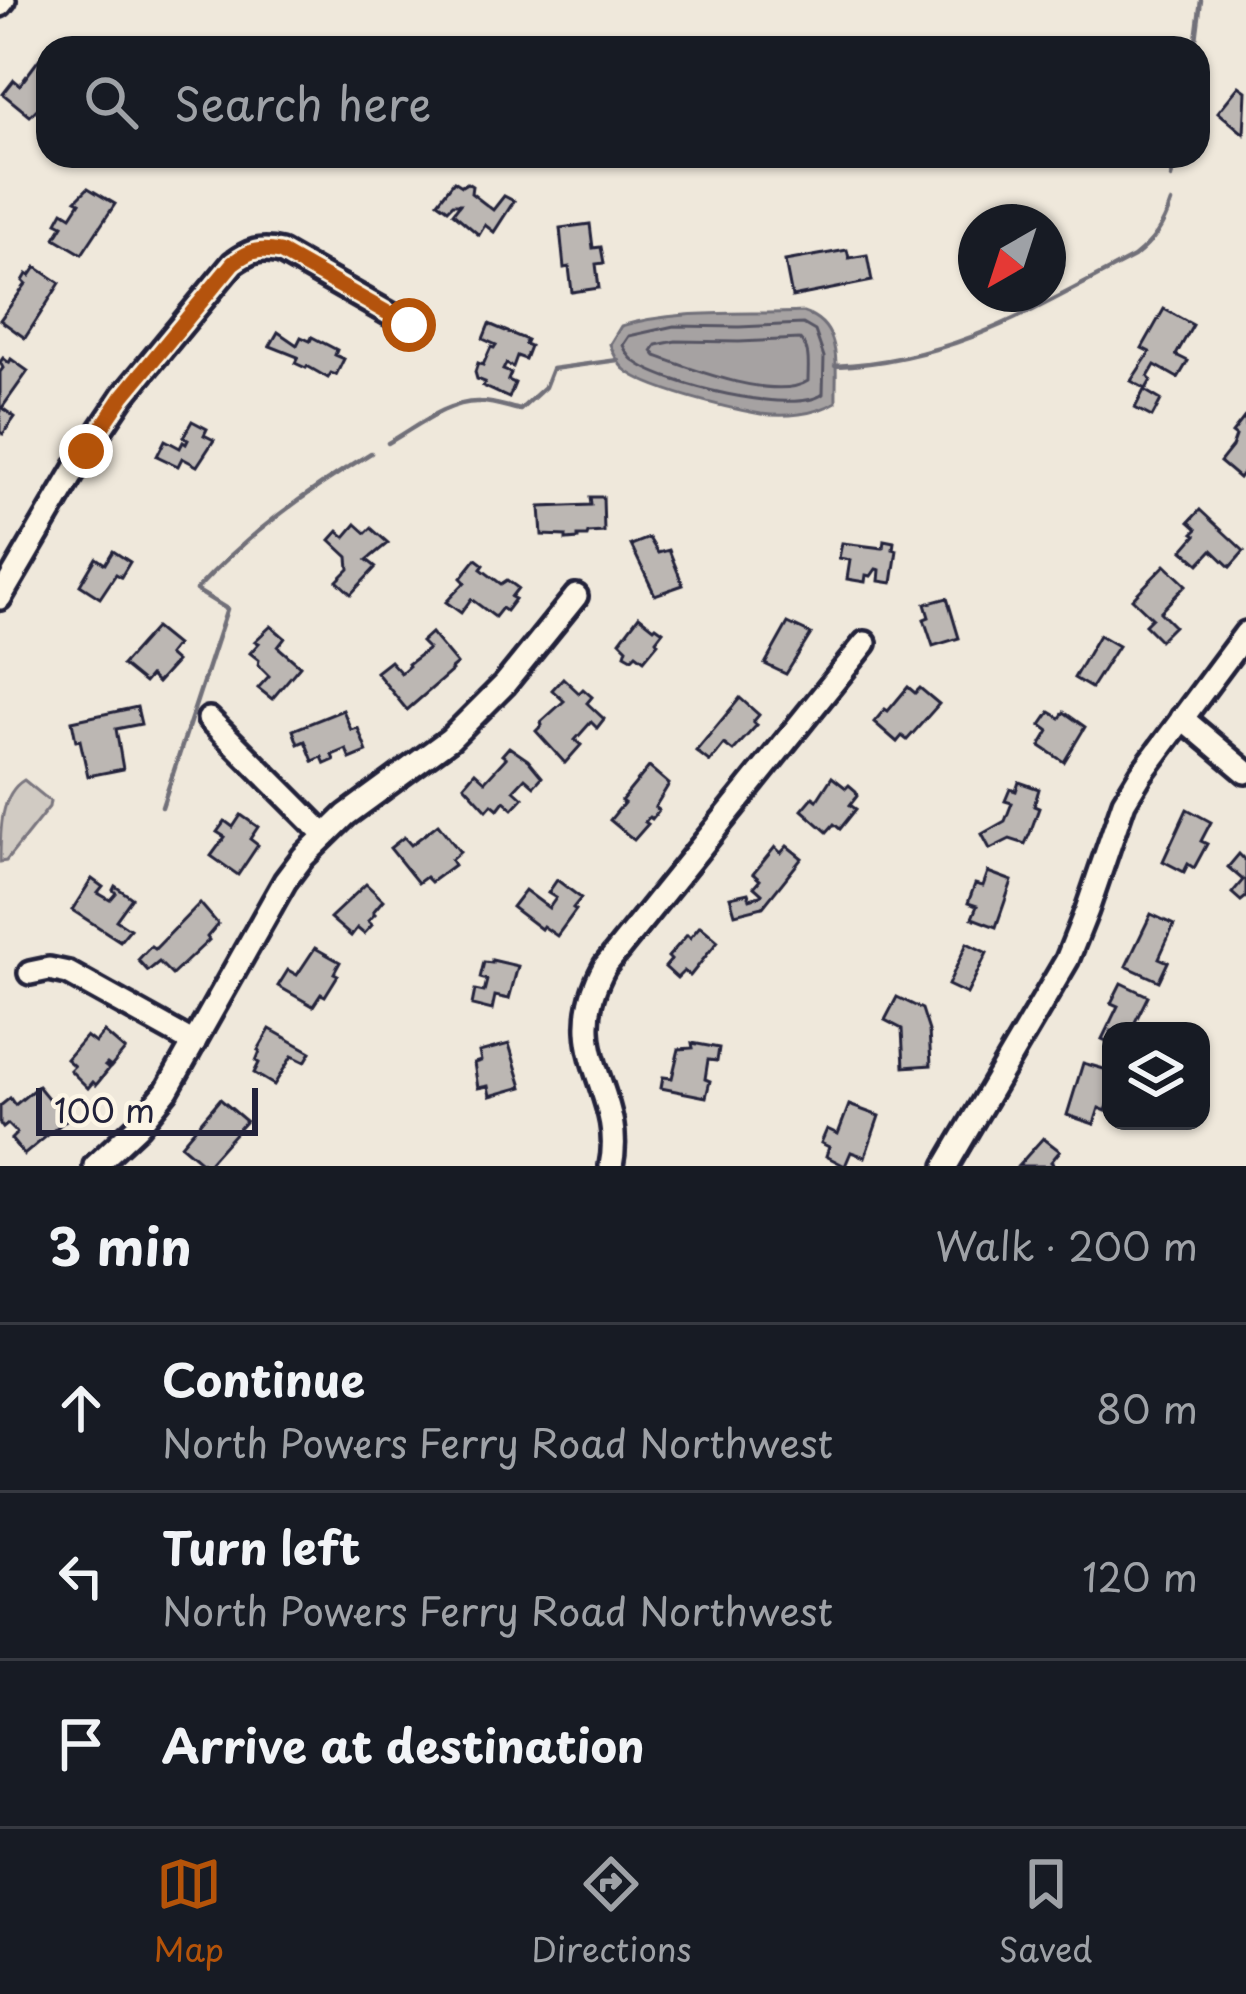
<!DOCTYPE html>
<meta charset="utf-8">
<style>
:root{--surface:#171b24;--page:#20242c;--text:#f1f3f6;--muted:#9ea1a6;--line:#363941;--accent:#b45309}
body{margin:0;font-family:"Playpen Sans",sans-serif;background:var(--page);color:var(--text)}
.controls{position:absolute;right:36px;bottom:36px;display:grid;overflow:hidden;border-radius:24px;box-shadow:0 3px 9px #0004}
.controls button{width:108px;height:108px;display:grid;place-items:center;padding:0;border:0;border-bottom:3px solid var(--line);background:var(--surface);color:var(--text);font:60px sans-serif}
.compass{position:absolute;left:958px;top:204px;width:108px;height:108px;border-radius:50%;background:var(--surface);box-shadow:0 3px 9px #0004;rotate:219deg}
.scale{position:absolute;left:36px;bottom:30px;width:222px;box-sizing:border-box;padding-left:12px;border:6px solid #22223b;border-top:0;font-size:33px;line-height:42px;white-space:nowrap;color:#22223b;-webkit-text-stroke:9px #fcf5e5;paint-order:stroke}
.stop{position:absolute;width:36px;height:36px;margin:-27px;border:9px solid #b45309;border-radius:50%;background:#fff}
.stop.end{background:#b45309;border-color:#fff;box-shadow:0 3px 12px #0008}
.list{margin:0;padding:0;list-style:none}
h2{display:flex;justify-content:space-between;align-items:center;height:156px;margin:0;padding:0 48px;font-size:51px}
h2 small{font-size:39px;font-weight:400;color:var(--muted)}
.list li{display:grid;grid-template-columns:78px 1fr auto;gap:36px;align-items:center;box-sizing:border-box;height:168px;padding:0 48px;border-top:3px solid var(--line)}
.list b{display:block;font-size:45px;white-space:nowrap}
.list p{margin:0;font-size:39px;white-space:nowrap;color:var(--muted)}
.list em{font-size:39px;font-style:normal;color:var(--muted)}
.icon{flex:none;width:66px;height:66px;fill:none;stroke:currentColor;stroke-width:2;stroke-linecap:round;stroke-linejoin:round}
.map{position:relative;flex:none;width:1246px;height:1166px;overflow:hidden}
.search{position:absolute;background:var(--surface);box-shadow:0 3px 9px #0004;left:36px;right:36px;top:36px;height:132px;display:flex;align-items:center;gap:30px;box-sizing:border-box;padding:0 42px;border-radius:36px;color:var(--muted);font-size:45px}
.sheet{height:660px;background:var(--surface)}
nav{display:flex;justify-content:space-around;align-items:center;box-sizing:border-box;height:168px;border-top:3px solid var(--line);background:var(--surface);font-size:33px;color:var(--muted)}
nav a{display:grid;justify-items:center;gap:6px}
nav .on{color:var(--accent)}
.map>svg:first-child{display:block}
</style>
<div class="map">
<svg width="1246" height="1166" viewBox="0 0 1246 1166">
<rect width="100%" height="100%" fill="#efe8db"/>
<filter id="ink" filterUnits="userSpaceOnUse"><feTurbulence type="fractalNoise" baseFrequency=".00833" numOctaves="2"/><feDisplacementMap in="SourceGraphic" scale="24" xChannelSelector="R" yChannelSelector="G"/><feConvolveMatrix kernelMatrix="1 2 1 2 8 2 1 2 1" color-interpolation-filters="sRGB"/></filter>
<g filter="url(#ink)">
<path fill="#d1cbc3" stroke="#7a767f" stroke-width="3" d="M24 780 50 801 49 807 6 861 0 862C0 832 0 794 24 780Z"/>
<path fill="#a6a2a2" stroke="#716f79" stroke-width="3" d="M803 312C844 325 835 368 836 402 815 415 785 417 761 414 731 409 646 389 624 369 617 363 613 352 610 344L621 326C680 309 742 315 803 312Z"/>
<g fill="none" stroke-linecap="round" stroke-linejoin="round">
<g stroke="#575564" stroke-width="3">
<path d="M803 324 815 331 824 357 823 394C795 416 660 384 633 360 628 356 626 351 623 345L629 336 674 326 739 327Z"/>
<path d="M800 339C811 350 808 366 808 381 777 402 691 369 656 356L652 351 656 345 676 341 739 342Z"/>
</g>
<g stroke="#716f79" stroke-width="4.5">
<path d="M1195 48 1201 0"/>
<path d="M1171 178 1175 156"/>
<path d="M835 366C954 360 1032 310 1134 257 1154 241 1163 227 1171 203"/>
<path d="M388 443C415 428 448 400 480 402 493 402 507 407 520 410L545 387 552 369 618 360"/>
<path d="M162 807 227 609 196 590C248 534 306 492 371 453"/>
</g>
</g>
<g fill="#bcb7b3" stroke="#22223b" stroke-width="3">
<path d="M43 54 48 58V83L41 91 48 98 30 116 3 94 14 80 20 85Z"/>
<path d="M1239 86 1246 91 1244 134 1218 112Z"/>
<path d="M454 181 462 186 467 183 472 186 471 193 493 210 504 196 514 201 494 232 485 225 479 235 453 213 460 204H453L448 209 438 202Z"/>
<path d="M88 188 115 204 82 254 55 238 63 225 57 222 63 211 71 216 80 202 76 200Z"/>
<path d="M590 224 593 248 601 247 604 263 596 264 599 288 572 292 569 267 564 268 560 228Z"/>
<path d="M847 250 849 258 867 255 872 281 792 297 785 261Z"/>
<path d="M36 267 60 283 25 338 0 320 26 284 23 281 27 274 30 276Z"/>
<path d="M1164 309 1193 325 1176 355 1188 361 1178 378 1155 365 1148 377 1151 380 1146 389 1131 381 1150 352 1142 348Z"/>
<path d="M489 324 527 340 525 344 530 346 525 359 517 356 513 367 506 364 503 370 511 373 508 380 515 383 509 398 483 386 485 382 477 379 475 372 478 363 483 365 491 347 494 348 496 345 483 339Z"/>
<path d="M278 332 297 345 301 337 310 341 312 337 337 350 335 355 344 359 336 375 331 373 328 378 307 366 306 368 295 363 298 357 270 346Z"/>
<path d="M3 358 9 363 11 359 28 371 2 408 15 417 3 434 0 432V372L3 368 0 362Z"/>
<path d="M1144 390 1161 400 1152 417 1135 408Z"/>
<path d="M1246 415V469L1239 478 1220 462 1232 447 1236 436 1232 433Z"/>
<path d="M192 421 207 429 204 435 214 440 197 466 182 458 178 466 157 456 165 440 180 448 183 442 186 444 188 440 183 437Z"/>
<path d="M590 497H603L604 532 588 533 587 536H578V539L566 540V536L542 535 540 507 591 505Z"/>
<path d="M1200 510 1244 551 1230 567 1212 550 1199 564 1183 550 1196 535 1193 533 1197 529 1189 522Z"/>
<path d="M356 524 366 533 371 528 388 543 367 560 376 567 351 594 337 581 349 569 348 557 330 540 338 531 345 537Z"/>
<path d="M649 538 658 553 669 550 683 585 655 595 631 545Z"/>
<path d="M884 540 894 542 893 549 897 550 892 583 879 581 880 570 876 569 871 576 866 575 865 582 847 579 850 560 839 558 842 543 883 548Z"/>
<path d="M113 551 130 562 121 577 116 574 100 598 80 585 96 558 105 564Z"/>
<path d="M476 559 484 565 481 569 501 584 507 580 518 588 511 597 515 599 506 611 502 608 495 617 471 599 461 613 446 602 465 582 461 578Z"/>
<path d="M1165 565 1186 585 1160 612 1174 626 1160 640 1145 625 1152 618 1132 599Z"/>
<path d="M947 598 959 638 933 646 924 619 929 617 925 604Z"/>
<path d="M639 616 654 628 656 626 663 631 656 640 658 643 644 660 636 654 632 658 625 654 627 648 620 641Z"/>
<path d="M788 623 811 634 786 674 765 664Z"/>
<path d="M271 626 285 638 278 647 300 666 272 699 258 688 269 676 258 665 259 660 250 653 259 643 255 641Z"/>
<path d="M155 628 176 645 168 655 176 662 157 683 150 676 144 683 122 665Z"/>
<path d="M431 633 457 664 451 669 452 671 407 710 376 672 390 661 401 673 409 666 408 664 428 649 421 642Z"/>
<path d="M1099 635 1118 646 1091 688 1074 678Z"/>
<path d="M563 678 579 693 583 689 592 697 587 703 604 719 597 728 591 722 575 740 581 745 565 763 536 731 542 725 541 722 564 701 552 690Z"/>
<path d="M908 687 915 693 920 688 939 704 907 740 902 736 897 742 874 722 885 709 888 711Z"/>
<path d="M740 698 759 715 753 722 757 725 733 751 724 744 710 762 696 751Z"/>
<path d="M137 707 141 724 116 729 123 769 88 776 80 740 76 741 72 721Z"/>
<path d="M343 710 351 730 358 728 367 752 350 759 346 749 332 755 334 760 325 764 322 757 313 761 305 741 298 744 293 730Z"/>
<path d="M1050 712 1060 718 1064 712 1085 727 1064 762 1040 746 1049 731 1041 725Z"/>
<path d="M509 747 528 760 542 777 534 786 525 778 514 790 523 798 513 809 504 801 498 809 492 804 487 810 464 785 475 772 485 781 506 758 502 755Z"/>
<path d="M649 767 669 784 655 807 659 810 652 819 649 817 645 822 648 824 634 840 610 820 624 803 621 801Z"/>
<path d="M832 777 846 788 849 785 856 791 857 796 850 805 856 809 840 829 834 824 827 832 802 810 813 797 817 800Z"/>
<path d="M1019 782 1039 789 1034 806 1039 808 1030 833 1025 844 1010 839 990 849 982 834 1005 821 1012 803 1005 801 1010 789 1016 791Z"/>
<path d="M1187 809 1211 822 1201 841 1207 844 1194 868 1188 864 1184 872 1163 861Z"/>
<path d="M241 815 258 827 250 839 258 845 238 875 211 856 225 837 217 832 225 821 233 827Z"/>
<path d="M438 824 460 852 451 860 454 865 431 882 426 877 418 883 390 848 404 837 411 845Z"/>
<path d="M787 846 802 858 763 907 735 914 730 897 748 893 750 899 760 896 762 894 754 887 760 880 753 874 775 847 781 853Z"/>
<path d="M1239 854 1246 861V897L1241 901 1232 893 1243 880 1228 867Z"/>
<path d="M988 872 1012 881 996 927 972 918 977 906 968 903 975 884 983 886Z"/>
<path d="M92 879 103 887 98 893 110 900 116 893 113 890 115 886 132 898 116 920 130 929 120 941 72 910Z"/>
<path d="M557 880 581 898 573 908 576 910 557 936 543 926 541 929 512 907 525 890 549 908 556 898 548 893Z"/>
<path d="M366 884 383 900 373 912 375 914 368 921 372 925 364 934 357 928 351 936 330 918Z"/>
<path d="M200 903 218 924 207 937 209 940 172 975 159 962 148 971 138 960 151 946 155 949Z"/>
<path d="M1151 914 1174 925 1159 958 1168 962 1159 981 1126 966Z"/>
<path d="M700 926 718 941 690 976 684 971 677 978 665 967 671 960 668 957 687 935 690 938Z"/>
<path d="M967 943 987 953 967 994 948 985Z"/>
<path d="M315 948 340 962 334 973 338 975 325 996 321 994 313 1006 278 986 288 970 297 975Z"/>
<path d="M492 960 518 966 509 999 495 996 492 1010 472 1005 475 990 484 992 487 980 480 978 484 962 492 963Z"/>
<path d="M1121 983 1148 996 1134 1024 1138 1031H1111V1043L1102 1039 1118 1006 1111 1003Z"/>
<path d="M897 997 922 1009 929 1031 931 1065 904 1067 902 1029 885 1020Z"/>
<path d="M270 1029 311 1052 305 1062 292 1056 274 1085 254 1073 259 1063 256 1061 260 1051 258 1050Z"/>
<path d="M104 1032 125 1050 111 1067 107 1064 105 1066 109 1069 96 1085 93 1082 88 1088 70 1070 74 1066 66 1059 86 1036 95 1043Z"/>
<path d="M692 1043 719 1048 717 1061 708 1060 705 1079 710 1081 706 1097 661 1088 663 1077 672 1078 679 1049 693 1048Z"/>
<path d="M509 1044 522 1087 490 1096 488 1086 478 1088 474 1063 481 1061 479 1052Z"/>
<path d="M1083 1063 1111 1071 1107 1081 1111 1082V1096L1106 1111 1099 1108 1094 1124 1067 1115Z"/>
<path d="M38 1086 66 1120 24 1155 11 1139 17 1133 8 1124 3 1128 0 1124V1106L10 1098 15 1105Z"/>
<path d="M220 1099 246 1121 206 1166 181 1145Z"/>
<path d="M849 1105 879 1116 865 1157 851 1152 845 1166 826 1156 829 1147 821 1143 827 1129 838 1134Z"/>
<path d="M1043 1138 1060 1151 1051 1162 1055 1166H1018Z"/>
</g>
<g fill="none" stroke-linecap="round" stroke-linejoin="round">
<defs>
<g id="minor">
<path d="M0 5 4 0"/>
<path d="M0 598 86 451 123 396 233 263C250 251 260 247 281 252L409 325"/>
<path d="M1182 718 1246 772"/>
<path d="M209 719 324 834"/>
<path d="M30 973 49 969 68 973 194 1043"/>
<path d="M95 1166 138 1126 167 1090 285 881 303 857 346 815 450 739 504 685 576 596"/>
<path d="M611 1166C627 1091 557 1052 605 966L865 643"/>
<path d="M946 1166 1067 960 1087 910 1124 802 1141 774 1246 633"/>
</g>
</defs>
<use href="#minor" stroke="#22223b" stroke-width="30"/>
<use href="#minor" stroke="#fcf5e5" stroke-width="21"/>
</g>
</g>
<g fill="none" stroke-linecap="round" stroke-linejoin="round" filter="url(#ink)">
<path stroke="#b45309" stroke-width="15" d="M86 451 123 396 233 263C250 250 260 248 280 252L409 325"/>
</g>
</svg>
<div class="controls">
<button><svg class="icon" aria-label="layers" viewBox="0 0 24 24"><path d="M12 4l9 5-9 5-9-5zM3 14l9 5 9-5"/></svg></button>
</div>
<svg class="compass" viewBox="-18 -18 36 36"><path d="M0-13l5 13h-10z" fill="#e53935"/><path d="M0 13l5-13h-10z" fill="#9ea1a6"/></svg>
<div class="scale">100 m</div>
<div class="stop" style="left:409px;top:325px"></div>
<div class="stop end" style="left:86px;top:451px"></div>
<div class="search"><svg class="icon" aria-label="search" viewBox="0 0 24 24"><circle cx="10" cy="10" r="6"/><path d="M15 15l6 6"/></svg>Search here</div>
</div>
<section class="sheet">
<h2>3 min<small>Walk · 200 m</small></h2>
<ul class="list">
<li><svg class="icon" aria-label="ahead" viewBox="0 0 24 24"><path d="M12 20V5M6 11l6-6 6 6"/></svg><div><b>Continue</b><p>North Powers Ferry Road Northwest</p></div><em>80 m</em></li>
<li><svg class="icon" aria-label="left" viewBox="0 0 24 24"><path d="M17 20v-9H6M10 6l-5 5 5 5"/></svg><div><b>Turn left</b><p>North Powers Ferry Road Northwest</p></div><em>120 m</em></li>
<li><svg class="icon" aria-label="arrive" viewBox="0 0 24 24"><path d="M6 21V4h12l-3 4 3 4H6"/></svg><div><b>Arrive at destination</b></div></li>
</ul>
</section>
<nav>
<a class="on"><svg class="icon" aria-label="map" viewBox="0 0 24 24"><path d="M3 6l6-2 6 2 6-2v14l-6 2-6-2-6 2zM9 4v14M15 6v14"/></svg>Map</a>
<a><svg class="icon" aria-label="directions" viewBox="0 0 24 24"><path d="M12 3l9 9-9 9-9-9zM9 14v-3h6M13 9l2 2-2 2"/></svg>Directions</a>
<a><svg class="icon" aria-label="saved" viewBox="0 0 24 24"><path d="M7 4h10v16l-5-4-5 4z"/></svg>Saved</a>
</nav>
